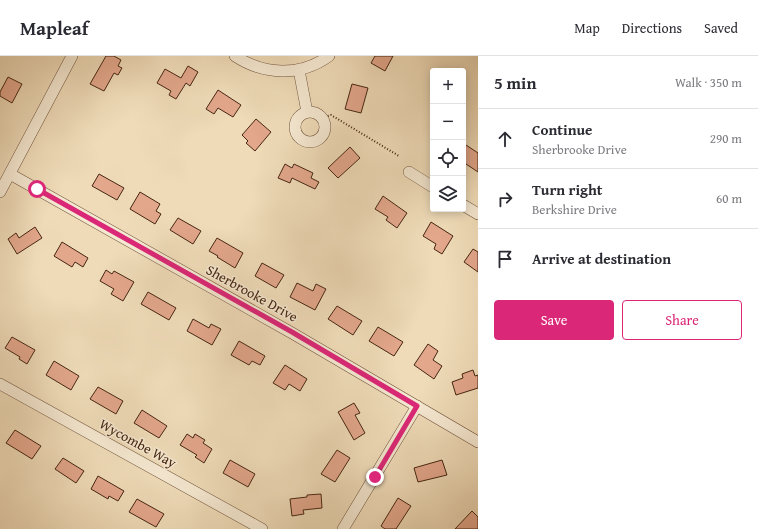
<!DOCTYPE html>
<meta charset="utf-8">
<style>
:root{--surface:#fff;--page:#f7f7f7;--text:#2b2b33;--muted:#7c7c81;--line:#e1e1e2;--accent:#db2777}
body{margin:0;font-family:"Gentium Book Plus",serif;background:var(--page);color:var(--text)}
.controls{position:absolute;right:12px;top:12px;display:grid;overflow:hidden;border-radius:4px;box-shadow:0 2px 10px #0003}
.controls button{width:36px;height:36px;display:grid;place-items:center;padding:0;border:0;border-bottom:1px solid var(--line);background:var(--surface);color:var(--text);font:20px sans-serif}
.stop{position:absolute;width:12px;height:12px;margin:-9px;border:3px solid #db2777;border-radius:50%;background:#fff}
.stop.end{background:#db2777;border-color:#fff;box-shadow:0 1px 4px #0008}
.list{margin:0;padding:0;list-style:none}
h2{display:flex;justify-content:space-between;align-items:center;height:52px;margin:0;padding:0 16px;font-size:17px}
h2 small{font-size:13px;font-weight:400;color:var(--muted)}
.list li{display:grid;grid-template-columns:26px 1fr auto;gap:12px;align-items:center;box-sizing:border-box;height:60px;padding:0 16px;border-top:1px solid var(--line)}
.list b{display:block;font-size:15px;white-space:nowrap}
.list p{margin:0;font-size:13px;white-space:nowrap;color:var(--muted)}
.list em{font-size:13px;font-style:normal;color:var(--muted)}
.actions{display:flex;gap:8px;padding:12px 16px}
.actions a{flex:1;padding:9px 0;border:1px solid var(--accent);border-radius:4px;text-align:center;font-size:14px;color:var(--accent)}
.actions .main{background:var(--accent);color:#fff}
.icon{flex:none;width:22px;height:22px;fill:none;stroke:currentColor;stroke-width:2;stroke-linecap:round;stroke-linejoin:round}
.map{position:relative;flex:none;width:478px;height:473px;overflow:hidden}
header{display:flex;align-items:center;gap:24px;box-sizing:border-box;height:56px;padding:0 20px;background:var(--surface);border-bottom:1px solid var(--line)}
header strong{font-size:19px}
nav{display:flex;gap:22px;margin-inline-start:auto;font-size:14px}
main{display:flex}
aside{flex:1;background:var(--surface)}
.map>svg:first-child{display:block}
</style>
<header>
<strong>Mapleaf</strong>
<nav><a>Map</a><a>Directions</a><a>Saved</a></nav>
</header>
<main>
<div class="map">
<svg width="478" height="473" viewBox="0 0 478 473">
<rect width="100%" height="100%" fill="#efdbb8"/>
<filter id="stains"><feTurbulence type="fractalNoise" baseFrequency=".005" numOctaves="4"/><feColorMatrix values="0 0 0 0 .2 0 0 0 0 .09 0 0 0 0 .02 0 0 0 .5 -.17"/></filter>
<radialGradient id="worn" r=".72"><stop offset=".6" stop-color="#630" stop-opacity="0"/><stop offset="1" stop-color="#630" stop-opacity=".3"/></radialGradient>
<g fill="#e3a78c" stroke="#462612">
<path d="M106 0H114L121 4 118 10 122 12 118 19 114 17 104 35 90 28Z"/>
<path d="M375 0H393L385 15 371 7Z"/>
<path d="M188 10 198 16 190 30 186 27 176 43 169 39 171 35 157 27 165 13 181 22Z"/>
<path d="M8 21 22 28 12 47 0 40V36Z"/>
<path d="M352 28 368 32 361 57 345 53Z"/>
<path d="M218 34 241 49 233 61 218 52 214 58 206 53Z"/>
<path d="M256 63 271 76 255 95 246 87 248 85 242 79Z"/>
<path d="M463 87 478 97V116L463 106Z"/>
<path d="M350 91 360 102 338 122 328 112Z"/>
<path d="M285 108 292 112 294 108 313 117 311 122 319 126 315 133 292 122 290 127 278 122Z"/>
<path d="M99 118 124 132 117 144 92 130Z"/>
<path d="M140 136 160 148 156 155 161 158 155 168 130 153Z"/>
<path d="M383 140 407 157 397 172 386 164 388 161 375 153Z"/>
<path d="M178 162 201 175 193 188 170 174Z"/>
<path d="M431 166 453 180 442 198 434 193 436 188 423 180Z"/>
<path d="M35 171 42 182 17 198 8 183 16 177 19 182Z"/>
<path d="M217 182 243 197 235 212 217 201 218 200 209 195Z"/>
<path d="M62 186 88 202 83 211 75 206 72 211 54 200Z"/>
<path d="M473 193 478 196V216L464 206Z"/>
<path d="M262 207 284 219 276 232 255 220Z"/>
<path d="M106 214 112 218 114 215 134 226 123 245 111 238 114 233 100 225Z"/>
<path d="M297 227 313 235 316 228 326 233 315 254 290 241Z"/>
<path d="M148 236 176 252 169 264 141 248Z"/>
<path d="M337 250 362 265 353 279 328 263Z"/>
<path d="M193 263 209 272 211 268 221 273 212 289 187 275Z"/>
<path d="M378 271 403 286 394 300 369 285Z"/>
<path d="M12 281 35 294 27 308 19 303 20 301 5 292Z"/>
<path d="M239 285 265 300 260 309 252 305 249 309 231 299Z"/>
<path d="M428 288 438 295 433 304 442 310 434 323 414 309Z"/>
<path d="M54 305 79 320 71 334 46 319Z"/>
<path d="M285 309 307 323 300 335 289 328 285 334 273 327Z"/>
<path d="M473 314 475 320 478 319V332L456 339 452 326 463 322 462 318Z"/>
<path d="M98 331 123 345 116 358 90 343Z"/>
<path d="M354 347 360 357 355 359 365 377 354 384 338 356Z"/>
<path d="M142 354 167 370 159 382 134 367Z"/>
<path d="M15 374 41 390 32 403 6 387Z"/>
<path d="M187 378 193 382 195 378 205 384 203 387 212 393 204 407 195 401 197 399 180 389Z"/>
<path d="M337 394 350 402 335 426 321 418Z"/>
<path d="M63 402 84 415 76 427 55 413Z"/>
<path d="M230 404 255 418 248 431 223 417Z"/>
<path d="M442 404 447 419 418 426 414 412Z"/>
<path d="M98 420 124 435 118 445 109 440 108 443 91 433Z"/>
<path d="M321 438 322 452 303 454 304 458 292 460 290 443 307 441V439Z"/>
<path d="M398 442 411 450 396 473H385L381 470Z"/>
<path d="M137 443 164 458 156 471 129 456Z"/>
<path d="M472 455 478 461V473H455Z"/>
</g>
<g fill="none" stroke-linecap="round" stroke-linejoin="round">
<defs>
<g id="minor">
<path d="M235 0C264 19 300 21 329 0"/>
<path d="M299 14 307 56"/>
<circle cx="310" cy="71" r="15"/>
<path d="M409 116 433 131"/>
<path d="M10 118 292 277 478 386"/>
<path d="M0 136 72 0"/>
<path d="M463 149 478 158"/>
<path d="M0 328 262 473"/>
<path d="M343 473 417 350"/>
</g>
</defs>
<use href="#minor" stroke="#70533c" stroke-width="12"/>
<path stroke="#462612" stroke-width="2" stroke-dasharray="1 2" stroke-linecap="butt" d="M322 62 331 59 399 100"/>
<use href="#minor" stroke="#f5e8d1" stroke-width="11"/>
</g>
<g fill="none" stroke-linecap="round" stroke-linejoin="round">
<path stroke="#db2777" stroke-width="5" d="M37 133 292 276 417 350 375 421"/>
</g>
<g text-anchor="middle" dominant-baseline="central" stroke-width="3" stroke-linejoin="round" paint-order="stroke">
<g font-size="14" fill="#462612" stroke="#f5e8d1">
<text transform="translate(252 237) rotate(29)">Sherbrooke Drive</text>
<text transform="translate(138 387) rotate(29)">Wycombe Way</text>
</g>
</g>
<rect width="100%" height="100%" filter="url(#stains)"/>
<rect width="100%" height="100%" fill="url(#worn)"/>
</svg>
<div class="controls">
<button>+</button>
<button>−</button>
<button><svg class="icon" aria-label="locate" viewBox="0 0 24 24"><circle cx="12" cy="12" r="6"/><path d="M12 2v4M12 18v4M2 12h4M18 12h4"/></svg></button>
<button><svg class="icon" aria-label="layers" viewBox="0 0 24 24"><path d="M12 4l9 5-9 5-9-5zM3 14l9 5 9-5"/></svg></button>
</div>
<div class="stop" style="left:37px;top:133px"></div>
<div class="stop end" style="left:375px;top:421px"></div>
</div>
<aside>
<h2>5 min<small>Walk · 350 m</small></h2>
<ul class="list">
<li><svg class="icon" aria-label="ahead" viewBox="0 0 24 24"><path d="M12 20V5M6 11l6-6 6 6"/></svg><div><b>Continue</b><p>Sherbrooke Drive</p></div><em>290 m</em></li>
<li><svg class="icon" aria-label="right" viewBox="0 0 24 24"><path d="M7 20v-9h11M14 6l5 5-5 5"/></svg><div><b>Turn right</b><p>Berkshire Drive</p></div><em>60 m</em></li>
<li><svg class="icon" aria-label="arrive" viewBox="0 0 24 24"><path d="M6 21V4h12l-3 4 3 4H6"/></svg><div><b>Arrive at destination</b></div></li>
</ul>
<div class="actions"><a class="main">Save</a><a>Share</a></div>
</aside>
</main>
